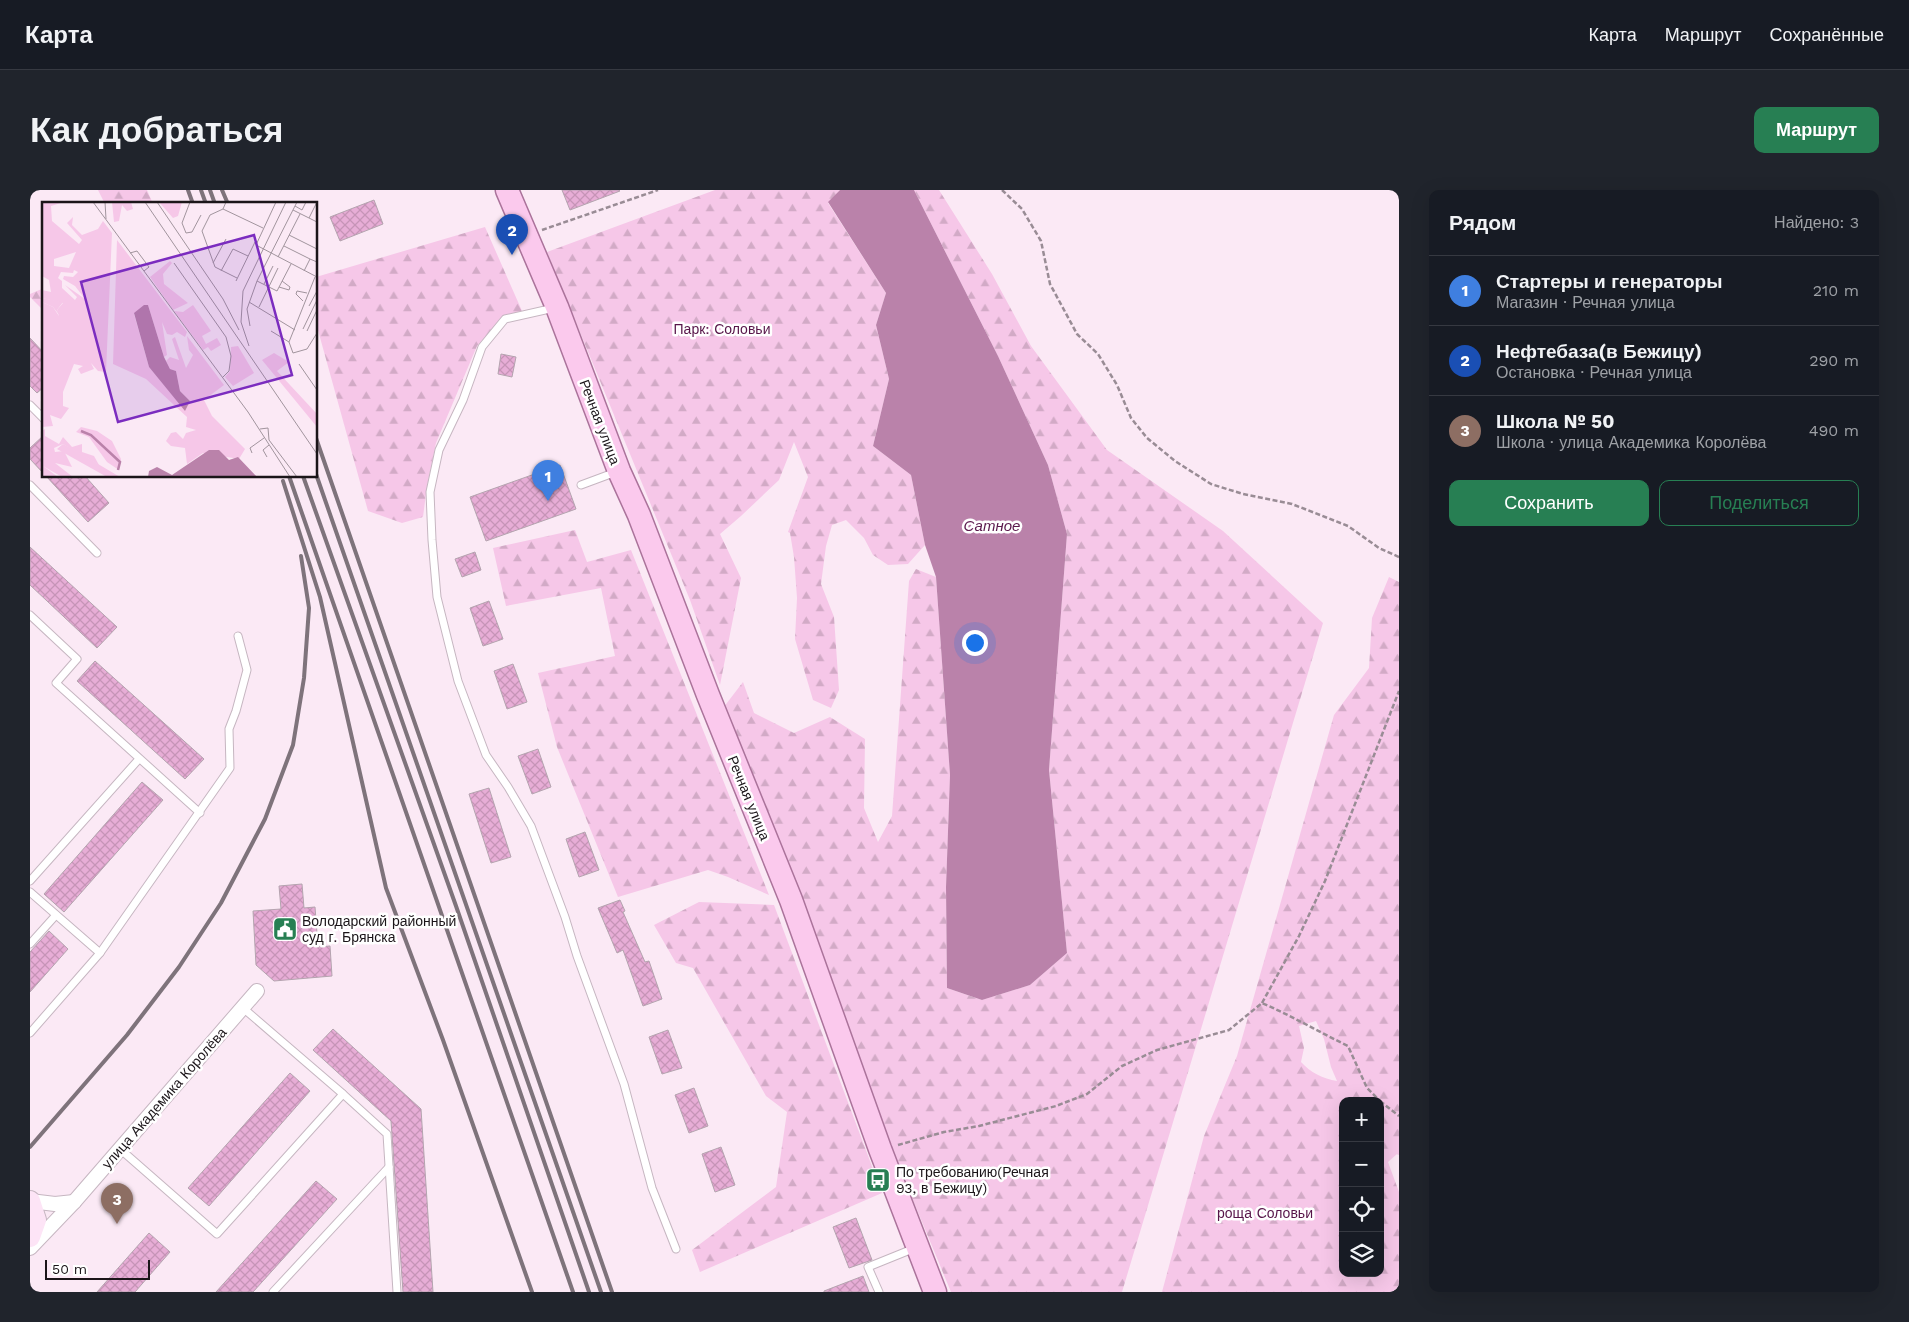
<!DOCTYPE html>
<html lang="ru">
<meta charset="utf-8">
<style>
:root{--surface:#171b24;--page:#20242c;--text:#f1f3f6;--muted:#9ea1a6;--line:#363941;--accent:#277f53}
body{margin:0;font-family:"Work Sans",sans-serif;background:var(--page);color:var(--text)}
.controls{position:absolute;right:15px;bottom:15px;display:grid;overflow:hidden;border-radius:10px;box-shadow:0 5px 20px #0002}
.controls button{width:45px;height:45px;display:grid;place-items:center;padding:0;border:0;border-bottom:1px solid var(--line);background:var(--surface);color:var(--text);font:25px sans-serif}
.scale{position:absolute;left:15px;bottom:12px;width:105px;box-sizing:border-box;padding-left:5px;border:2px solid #1b1519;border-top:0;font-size:14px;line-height:18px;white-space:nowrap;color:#1b1519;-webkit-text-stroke:4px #fff;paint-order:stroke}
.you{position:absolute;left:944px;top:452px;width:18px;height:18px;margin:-12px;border:4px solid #fff;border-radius:50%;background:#1a73e8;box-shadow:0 0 0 8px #1a73e833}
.badge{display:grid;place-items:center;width:32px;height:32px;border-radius:50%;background:var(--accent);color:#fff;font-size:16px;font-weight:700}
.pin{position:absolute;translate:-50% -41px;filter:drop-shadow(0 1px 2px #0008)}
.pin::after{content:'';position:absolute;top:26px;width:18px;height:15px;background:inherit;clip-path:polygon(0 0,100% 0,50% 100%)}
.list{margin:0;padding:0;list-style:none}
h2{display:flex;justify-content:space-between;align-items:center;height:65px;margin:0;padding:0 20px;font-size:21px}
h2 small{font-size:16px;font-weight:400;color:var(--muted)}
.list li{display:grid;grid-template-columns:32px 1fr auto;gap:15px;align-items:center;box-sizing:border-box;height:70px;padding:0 20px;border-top:1px solid var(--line)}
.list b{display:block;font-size:19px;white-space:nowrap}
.list p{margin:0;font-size:16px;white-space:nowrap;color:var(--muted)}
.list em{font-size:16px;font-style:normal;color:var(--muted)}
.actions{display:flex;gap:10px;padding:15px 20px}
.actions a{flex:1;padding:11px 0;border:1px solid var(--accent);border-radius:10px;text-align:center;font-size:18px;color:var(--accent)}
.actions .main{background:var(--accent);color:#fff}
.icon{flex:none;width:28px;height:28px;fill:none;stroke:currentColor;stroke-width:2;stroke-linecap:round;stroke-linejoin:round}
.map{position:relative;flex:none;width:1369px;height:1102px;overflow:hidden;border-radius:10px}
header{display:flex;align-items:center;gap:30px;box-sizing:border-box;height:70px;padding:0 25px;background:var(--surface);border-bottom:1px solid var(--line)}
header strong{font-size:24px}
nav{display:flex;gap:28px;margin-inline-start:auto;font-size:18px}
.intro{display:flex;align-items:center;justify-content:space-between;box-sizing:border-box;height:120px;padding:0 30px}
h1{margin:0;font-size:35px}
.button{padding:12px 22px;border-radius:10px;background:var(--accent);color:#fff;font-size:18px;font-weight:700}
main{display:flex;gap:30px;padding:0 30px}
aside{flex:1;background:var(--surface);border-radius:10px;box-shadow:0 5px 20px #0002}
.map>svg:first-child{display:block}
</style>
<header>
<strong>Карта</strong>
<nav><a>Карта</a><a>Маршрут</a><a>Сохранённые</a></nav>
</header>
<div class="intro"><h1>Как добраться</h1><a class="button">Маршрут</a></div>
<main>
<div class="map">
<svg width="1369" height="1102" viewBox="0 0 1369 1102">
<defs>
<pattern id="forest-firs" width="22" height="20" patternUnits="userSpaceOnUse" patternTransform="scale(1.25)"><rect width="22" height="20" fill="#f6c7e8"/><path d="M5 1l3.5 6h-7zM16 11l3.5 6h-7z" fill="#d2aac6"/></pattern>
<pattern id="building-cross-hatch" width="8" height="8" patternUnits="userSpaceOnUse" patternTransform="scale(1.25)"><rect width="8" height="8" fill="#e7add6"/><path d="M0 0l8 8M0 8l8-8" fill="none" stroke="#c694b7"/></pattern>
</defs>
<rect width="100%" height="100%" fill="#fbe9f5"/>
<g fill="url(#forest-firs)" fill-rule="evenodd">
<path d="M68 0H117L123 14H75Z"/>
<path d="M685 0H810L798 13 856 103 846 135 859 189 843 256 881 285 895 355 878 374 858 375 843 365 834 348 816 330 802 335 796 356 791 394 804 427 809 500 801 518 783 510 765 449 767 408 764 367 760 343 758 342 778 287 764 252 749 290 711 326 690 344 711 388 690 495 660 410 517 62Z"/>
<path d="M884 0H909L962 84 1001 156 1077 260 1193 341 1293 433 1092 1102H921L861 957 690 522 713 492 724 523 764 543 800 527 835 549 834 618 848 652 862 626 879 391 886 379 906 387 920 585 916 697 917 798 952 810 1000 795 1037 763 1019 580 1037 344 1018 275 968 166Z"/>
<path d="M455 37 492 121 474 126 447 156 406 253 397 296 393 327 372 333 338 321 286 133V87Z"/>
<path d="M14 98V121L0 107V104Z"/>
<path d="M545 340 557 372 601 360 739 705 698 687 678 680 588 707 527 557 508 483 585 466 571 398 476 416 463 358Z"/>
<path d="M1359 387 1369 392V965L1367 964 1358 972 1369 1002V1102H1132L1174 946 1207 866 1304 525 1339 478 1342 428ZM1286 831 1294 849 1301 877 1307 891C1293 889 1280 882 1271 872L1274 858 1269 836ZM1313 911H1350V1083H1313Z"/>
<path d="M669 712 744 715 852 1003 670 1082 662 1060 746 997 757 922 736 906 663 778 646 773 624 735Z"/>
</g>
<path fill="#ba82aa" d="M810 0H884L968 166 1018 275 1037 344 1019 580 1037 763 1000 795 952 810 917 798 916 697 920 585 906 387 895 355 881 285 843 256 859 189 846 135 856 103 798 12Z"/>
<g fill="url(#building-cross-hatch)" stroke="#b4a4af">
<path d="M532 0H589L590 1 540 20Z"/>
<path d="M344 10 353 34 310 51 300 27Z"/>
<path d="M0 148 14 163V197L7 203 0 196Z"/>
<path d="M471 164 486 167 482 187 468 184Z"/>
<path d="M14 245V284L0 269V258Z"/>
<path d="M530 275 546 319 456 351 440 307Z"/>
<path d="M16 286H55L79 313 58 332Z"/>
<path d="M0 357 87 437 67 458 0 395Z"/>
<path d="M445 362 451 380 432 387 425 369Z"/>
<path d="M459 411 473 449 453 456 440 418Z"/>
<path d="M65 471 174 569 155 589 47 491Z"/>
<path d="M483 474 497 512 477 519 464 481Z"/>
<path d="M508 559 521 597 502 604 488 566Z"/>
<path d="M112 592 133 610 34 722 14 704Z"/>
<path d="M459 598 481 667 461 673 439 604Z"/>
<path d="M555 642 569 680 549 687 536 649Z"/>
<path d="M272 694 274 718 285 717 288 757 300 756 302 786 244 791 226 775 223 721 251 719 249 696Z"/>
<path d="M590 710 595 721 593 722 615 772 619 771 632 809 613 816 593 760 587 763 568 718Z"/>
<path d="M19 741 38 759 0 802V762Z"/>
<path d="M303 839 391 919 403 1102H373L361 931 283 860Z"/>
<path d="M638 840 652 878 632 884 619 847Z"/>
<path d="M260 883 280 901 179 1016 158 998Z"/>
<path d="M664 898 678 936 659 943 645 905Z"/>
<path d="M691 957 705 995 685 1002 672 964Z"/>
<path d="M286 991 307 1009 223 1102H186Z"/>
<path d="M826 1028 842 1070 819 1078 803 1037Z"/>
<path d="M119 1043 140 1062 105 1102H67Z"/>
<path d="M833 1086 839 1102H794V1101Z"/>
</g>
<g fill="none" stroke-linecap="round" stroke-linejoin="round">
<defs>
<g id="service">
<path d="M524 118 475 129 452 157 433 210 409 260 400 302 402 350 407 407 428 491 456 565 478 597 501 636 535 727 547 766 594 894 622 998 646 1059"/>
<path d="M0 215 14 229"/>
<path d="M0 295 67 363"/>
<path d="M551 295 586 282"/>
<path d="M0 425 47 469 26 493 170 623"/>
<path d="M0 691 109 569"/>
<path d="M0 702 70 763"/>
<path d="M0 754 26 725"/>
<path d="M213 818 313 904 357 944 367 1102"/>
<path d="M0 843 70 763 200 578 199 539 206 521 217 480 208 446"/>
<path d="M90 959 187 1044 313 904"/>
<path d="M243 1102 359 977"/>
<path d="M849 1102 838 1077 885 1058"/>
</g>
<g id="minor">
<path d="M0 1011 25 1014 44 1012"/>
<path d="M0 1058 44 1012 227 801"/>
</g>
<path id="secondary" d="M0 1011 6 1030 0 1047"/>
<path id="primary" d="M477 0 527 117 589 281 609 325 678 505 761 710 850 959 905 1102"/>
</defs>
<use href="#service" stroke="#c6b6c1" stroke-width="9"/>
<use href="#minor" stroke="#c6b6c1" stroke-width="16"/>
<use href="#secondary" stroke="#c6b6c1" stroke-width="22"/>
<use href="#primary" stroke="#ab739b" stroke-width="25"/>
<g stroke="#998c95" stroke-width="2.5" stroke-dasharray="5 2.5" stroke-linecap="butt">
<path d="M972 0 992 19 1011 51 1020 94 1047 144 1068 164 1087 195 1101 228 1117 248 1145 271 1181 294 1213 304 1262 314 1318 336 1349 358 1369 367"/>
<path d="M512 40 628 0"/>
<path d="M1232 813 1269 746 1295 691 1369 501"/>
<path d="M1350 911 1369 926"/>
<path d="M868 955 914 942 949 936 1026 916 1057 904 1092 876 1127 860 1199 840 1232 813C1262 826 1289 842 1318 856L1337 898 1350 911"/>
</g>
<use href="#service" stroke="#fff" stroke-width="7"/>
<use href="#minor" stroke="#fff" stroke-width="14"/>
<use href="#secondary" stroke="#fde4f6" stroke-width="20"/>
<use href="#primary" stroke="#fbc9ed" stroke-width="22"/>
<g stroke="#7e737b" stroke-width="4">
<path d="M158 0 163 14"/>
<path d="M171 0 176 14"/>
<path d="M180 0 185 14"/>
<path d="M192 0 198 14"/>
<path d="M286 248 582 1102"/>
<path d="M286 284 571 1102"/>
<path d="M259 286 543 1102"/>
<path d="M273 286 426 716 559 1102"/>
<path d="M253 291 290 407 356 698 413 850 502 1102"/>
<path d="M0 957 97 845 149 777 191 713 235 629 263 555 274 488 279 418 271 366"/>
</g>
</g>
<defs>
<symbol id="civic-square" viewBox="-11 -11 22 22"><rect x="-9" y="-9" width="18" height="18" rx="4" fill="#277f53" stroke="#fff"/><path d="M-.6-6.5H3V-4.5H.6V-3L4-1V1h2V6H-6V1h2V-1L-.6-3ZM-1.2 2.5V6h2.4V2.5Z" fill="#fff"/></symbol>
<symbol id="bus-square" viewBox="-11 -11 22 22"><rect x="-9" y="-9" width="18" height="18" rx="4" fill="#277f53" stroke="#fff"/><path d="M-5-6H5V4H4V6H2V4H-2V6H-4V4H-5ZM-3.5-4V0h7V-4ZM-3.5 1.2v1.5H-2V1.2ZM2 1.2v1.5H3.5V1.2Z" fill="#fff"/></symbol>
</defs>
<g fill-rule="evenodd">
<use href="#civic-square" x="241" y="725" width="28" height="28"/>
<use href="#bus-square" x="834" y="976" width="28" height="28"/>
</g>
<g text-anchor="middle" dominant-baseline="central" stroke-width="5" stroke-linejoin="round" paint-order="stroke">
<g font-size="14" fill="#571549" stroke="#fff">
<text x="692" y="139">Парк: Соловьи</text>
<text x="1235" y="1023">роща Соловьи</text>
</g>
<g font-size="14" fill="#1b1519" stroke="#fff">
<text transform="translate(570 232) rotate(69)">Речная улица</text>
<text transform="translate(719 608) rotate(68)">Речная улица</text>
<text transform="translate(134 908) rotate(-49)">улица Академика Королёва</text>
</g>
<g font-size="14" fill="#1b1519" stroke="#fff" text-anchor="start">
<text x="272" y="731">Володарский районный<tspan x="272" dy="16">суд г. Брянска</tspan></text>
<text x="866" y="982">По требованию(Речная<tspan x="866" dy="16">93, в Бежицу)</tspan></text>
</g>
<g font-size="15" font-style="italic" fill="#5b194d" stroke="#fff">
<text x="962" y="336">Сатное</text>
</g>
</g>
<g transform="translate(12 12)">
<rect width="275" height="275" fill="#fbe9f5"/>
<path d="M0 0H22L9 4 10 19 37 42 40 38 25 21 31 15 30 23 40 33 56 27 61 19 70 31 64 170 56 169 49 161 52 167 39 172 36 167 41 164 32 162 21 190V204L27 206 19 217 8 213 11 224 0 225V100L11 105 17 114 15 108 21 101 0 96V88L9 90 7 78 0 74ZM34 50 27 66 12 64V57ZM32 68 36 70 31 75 22 74 21 77 33 84 43 97 23 83 35 95 33 98 20 86V79L16 76 19 70 31 71ZM117 0H140L136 14 131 16ZM75 38 145 130 143 135 135 130 130 133 125 132 120 120 125 153 122 155 106 103 92 112 107 165 143 208 148 199 138 189 134 169 128 167 124 159 128 155 137 158 130 137 133 135 144 166 151 153 147 148 145 134 182 183 162 198 170 214 203 247 197 257 161 251 145 262 143 246 129 244 124 239 129 231 134 230 141 237 144 231 154 228 144 225 145 215 104 177 71 162ZM128 59 130 61 121 72 122 82 146 101 131 108 108 75ZM151 103 169 129 160 134 164 142 175 136 179 143 169 149 166 145 161 148 132 109 141 110ZM196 144 212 171 191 184 183 175 188 169 189 145ZM232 151 247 160 235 169 275 212V225L220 158ZM3 227V234L17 242 21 235 30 245 40 242V250L52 254 57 263 21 242 12 246 13 250 22 249 30 265 13 261 31 275H20L1 264 16 275H0V229Z" fill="#f6c7e8" fill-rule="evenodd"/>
<path d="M70 0H89L91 7 85 9 80 3 77 19 72 20ZM0 96 21 100 15 108 19 115 11 105 0 100ZM39 225 55 229 70 239 79 257 77 268 65 260 47 235 34 230ZM21 242 29 246 78 275H65L15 247Z" fill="#f6c7e8"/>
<path d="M102 103H106L122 155 128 167 134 169 138 189 148 199 143 209 107 165 92 111ZM167 248H177L187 258 196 255 215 275H106L107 269 115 265 130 273Z" fill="#ba82aa"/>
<path fill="none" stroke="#ba82aa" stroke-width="2.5" d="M39 229 49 233 78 260 76 268"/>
<path fill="none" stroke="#a1949d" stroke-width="1" d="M51 0 206 210 248 275M63 0 64 17M103 0 275 252M115 0 181 97 197 128M148 0 140 21 144 31 150 30 159 13M184 0 181 7 168 13 160 29 173 65 195 76M234 0 214 43 275 75M253 4 260 8 264 0M181 7 221 26M251 8 275 20M267 16 275 0M247 33 275 47M242 44 268 57M88 51 95 49 107 65 102 69M236 55 258 12M132 61 184 135 189 154 187 169 180 176M171 61 184 37M179 69 191 47 206 54M262 69 268 57 275 60M194 79 213 40M215 79 235 89 249 62M222 82 231 64M237 85 247 88 248 85 240 79M261 99 254 92 255 89 265 91M207 100 253 128M267 104 275 89M217 105 236 66M208 124 205 107 215 79 255 0M261 127 275 98M229 129 247 140 273 75M265 129 275 108M247 140 251 151 265 147 275 131M207 144 199 120 201 89 244 0M257 162 275 188M218 227 226 226 227 238 255 275M210 251 208 246 222 236M225 255 221 248 227 243"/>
<path fill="#7b2cbf" fill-opacity="0.15" stroke="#7b2cbf" stroke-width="2.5" d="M212 33 250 173 76 220 39 80Z"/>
<rect width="275" height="275" fill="none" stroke="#1b1519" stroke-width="2.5"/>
</g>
</svg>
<div class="controls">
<button>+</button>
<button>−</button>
<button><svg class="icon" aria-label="locate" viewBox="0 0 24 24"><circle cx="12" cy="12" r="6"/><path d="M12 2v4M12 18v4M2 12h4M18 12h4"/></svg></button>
<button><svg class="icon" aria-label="layers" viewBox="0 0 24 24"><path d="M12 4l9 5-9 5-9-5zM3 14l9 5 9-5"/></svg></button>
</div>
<div class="scale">50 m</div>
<div class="you"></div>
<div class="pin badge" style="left:518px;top:311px;background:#3f7fe0">1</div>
<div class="pin badge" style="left:482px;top:65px;background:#1a4fb4">2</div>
<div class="pin badge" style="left:87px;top:1034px;background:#8d6e63">3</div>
</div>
<aside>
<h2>Рядом<small>Найдено: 3</small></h2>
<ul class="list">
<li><span class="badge" style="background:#3f7fe0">1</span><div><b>Стартеры и генераторы</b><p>Магазин · Речная улица</p></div><em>210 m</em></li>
<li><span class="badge" style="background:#1a4fb4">2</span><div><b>Нефтебаза(в Бежицу)</b><p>Остановка · Речная улица</p></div><em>290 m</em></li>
<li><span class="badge" style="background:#8d6e63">3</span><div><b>Школа № 50</b><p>Школа · улица Академика Королёва</p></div><em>490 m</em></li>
</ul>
<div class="actions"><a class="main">Сохранить</a><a>Поделиться</a></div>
</aside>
</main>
